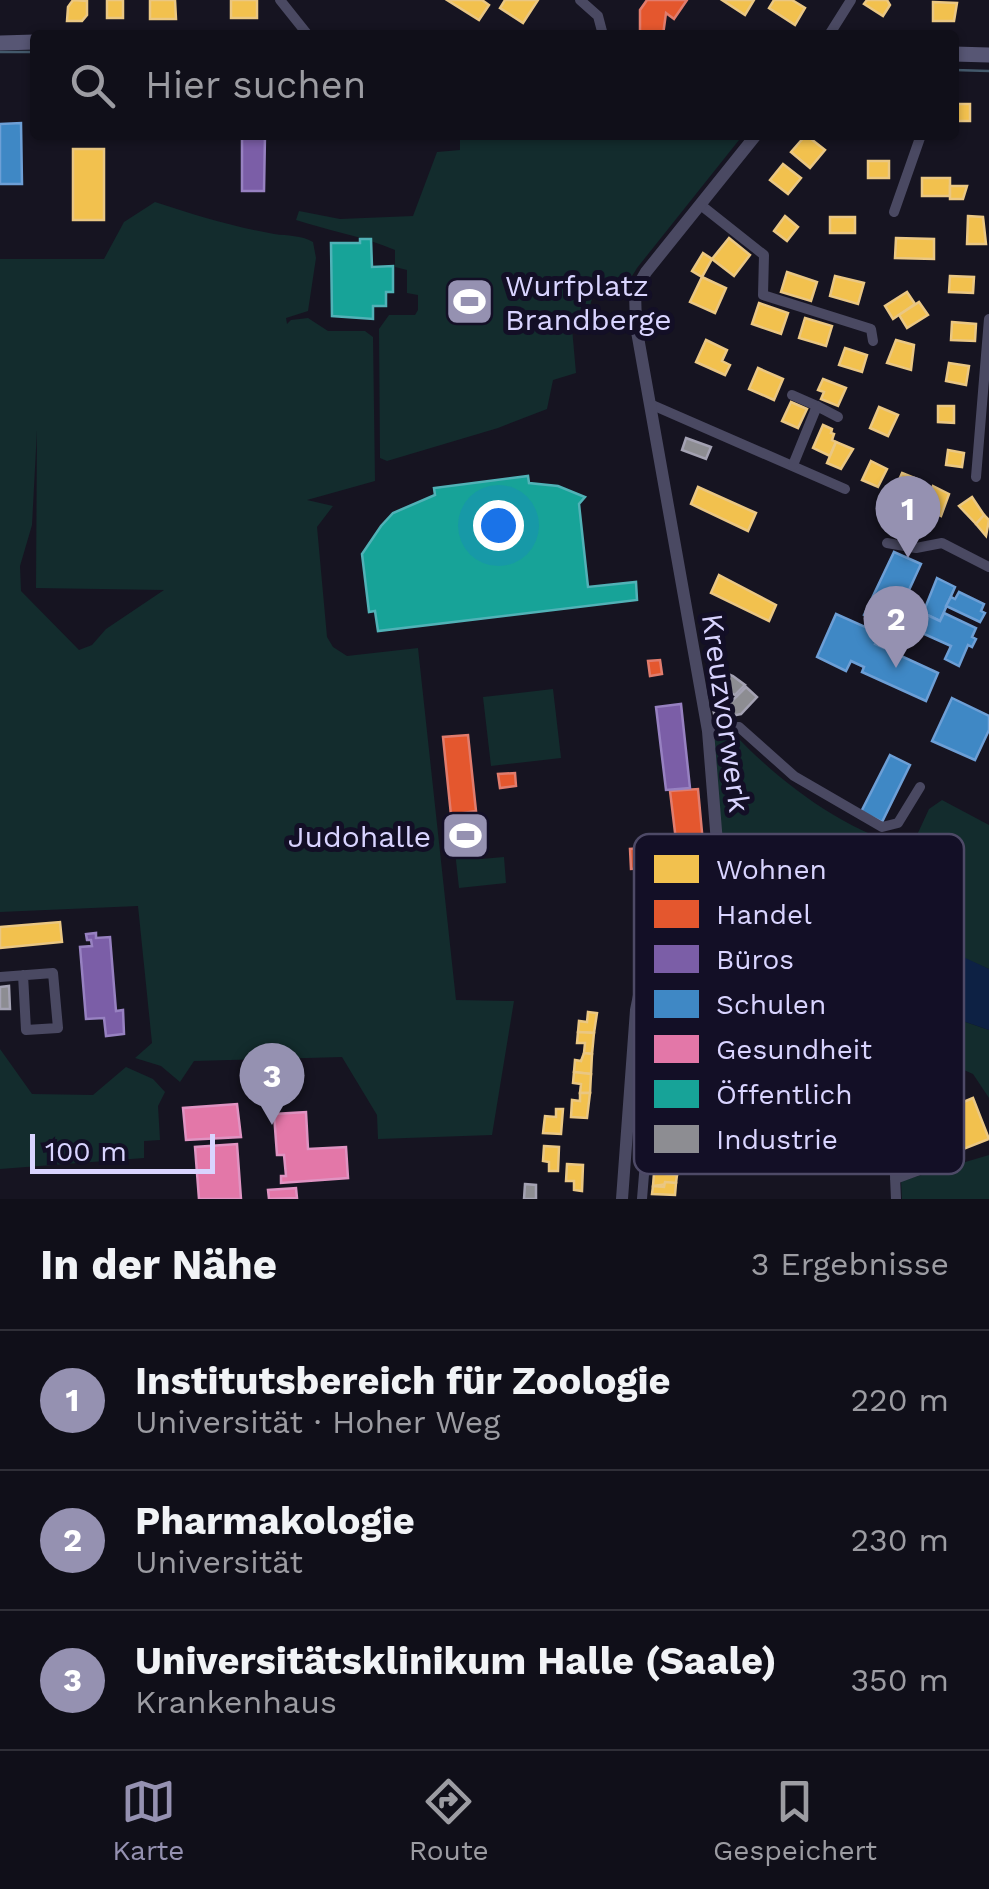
<!DOCTYPE html>
<html lang="de">
<meta charset="utf-8">
<style>
:root{--surface:#100f19;--page:#191822;--text:#f1f3f6;--muted:#9c9ca2;--line:#302f38;--accent:#9591b1}
body{margin:0;font-family:"Work Sans",sans-serif;background:var(--page);color:var(--text)}
.scale{position:absolute;left:30px;bottom:25px;width:185px;box-sizing:border-box;padding-left:10px;border:5px solid #d9d4ff;border-top:0;font-size:28px;line-height:35px;white-space:nowrap;color:#d9d4ff;-webkit-text-stroke:8px #130f26;paint-order:stroke}
.you{position:absolute;left:498px;top:525px;width:35px;height:35px;margin:-25px;border:8px solid #fff;border-radius:50%;background:#1a73e8;box-shadow:0 0 0 15px #1a73e833}
.badge{display:grid;place-items:center;width:65px;height:65px;border-radius:50%;background:var(--accent);color:#fff;font-size:32px;font-weight:700}
.pin{position:absolute;translate:-50% -82px;filter:drop-shadow(0 2px 5px #0008)}
.pin::after{content:'';position:absolute;top:52px;width:35px;height:30px;background:inherit;clip-path:polygon(0 0,100% 0,50% 100%)}
.list{margin:0;padding:0;list-style:none}
h2{display:flex;justify-content:space-between;align-items:center;height:130px;margin:0;padding:0 40px;font-size:42px}
h2 small{font-size:32px;font-weight:400;color:var(--muted)}
.list li{display:grid;grid-template-columns:65px 1fr auto;gap:30px;align-items:center;box-sizing:border-box;height:140px;padding:0 40px;border-top:2px solid var(--line)}
.list b{display:block;font-size:38px;white-space:nowrap}
.list p{margin:0;font-size:32px;white-space:nowrap;color:var(--muted)}
.list em{font-size:32px;font-style:normal;color:var(--muted)}
.icon{flex:none;width:55px;height:55px;fill:none;stroke:currentColor;stroke-width:2;stroke-linecap:round;stroke-linejoin:round}
.map{position:relative;flex:none;width:989px;height:1199px;overflow:hidden}
.search{position:absolute;background:var(--surface);box-shadow:0 2px 8px #0004;left:30px;right:30px;top:30px;height:110px;display:flex;align-items:center;gap:25px;box-sizing:border-box;padding:0 35px;border-radius:10px;color:var(--muted);font-size:38px}
.sheet{height:550px;background:var(--surface)}
nav{display:flex;justify-content:space-around;align-items:center;box-sizing:border-box;height:140px;border-top:2px solid var(--line);background:var(--surface);font-size:28px;color:var(--muted)}
nav a{display:grid;justify-items:center;gap:5px}
nav .on{color:var(--accent)}
.map>svg:first-child{display:block}
</style>
<div class="map">
<svg width="989" height="1199" viewBox="0 0 989 1199">
<rect width="100%" height="100%" fill="#161421"/>
<g fill="#132c2d" fill-rule="evenodd">
<path d="M460 135H743L637 268C625 289 617 292 593 296L588 312 571 317 576 373 553 380 547 409 498 428 387 461 380 458 379 329 389 315H415L418 310V295L407 293V270L395 267V250C363 236 329 231 296 220L299 211 340 219 413 216 437 152 460 150Z"/>
<path d="M155 202C194 215 234 227 274 234 288 236 301 235 313 242L316 258 308 311 286 318 287 324 291 320 308 318 328 331H365L373 337 375 481 307 500 333 506 317 527 327 637 333 647 347 656 418 648 456 1000 514 1001 492 1135 378 1139 377 1115 342 1057 194 1061 180 1082 161 1066 135 1058 152 1043 138 906 0 912V259H104L124 222ZM37 430 36 588 164 590 106 629 92 645 79 650 21 591 20 566 32 525Z"/>
<path d="M553 689 561 758 491 766 483 697Z"/>
<path d="M736 736C782 784 846 832 911 848L929 809 942 800 989 825V969L959 956 912 981 904 1014 960 1020 989 1030V1098L973 1074 872 1030H847L820 1021 752 970 649 966 673 919 713 870 711 740ZM789 850C802 871 799 911 766 905L757 884 759 863Z"/>
<path d="M476 811 481 859 504 857 506 883 459 888 451 815Z"/>
<path d="M0 1049 32 1094 93 1095 126 1067 153 1079 165 1092 158 1106 160 1140 144 1141V1158L0 1169Z"/>
<path d="M989 1155V1199H902L901 1181Z"/>
</g>
<path fill="#0d2144" d="M959 955 989 969V1030L960 1020 904 1014 896 1004C905 978 937 969 959 955Z"/>
<g fill="#f2c14e" stroke="#eac783" stroke-width="2.5">
<path d="M73 0 87 1V15L82 21H67L68 7Z"/>
<rect x="107" y="0" width="16" height="18"/>
<path d="M150 0H175L176 19H150Z"/>
<rect x="231" y="0" width="26" height="18"/>
<path d="M447 0H482L489 5 479 20Z"/>
<path d="M505 0H538L523 23 500 8Z"/>
<path d="M722 0H754L745 15Z"/>
<path d="M774 0H792L805 8 795 25 769 8Z"/>
<path d="M867 0H887L890 5 883 16 864 4Z"/>
<path d="M933 2 957 3 954 21H933Z"/>
<path d="M954 104H970V121H956L954 125Z"/>
<path d="M806 135 825 150 810 168 791 152Z"/>
<rect x="73" y="149" width="31" height="71"/>
<rect x="868" y="161" width="21" height="17"/>
<path d="M783 164 801 178 788 194 770 180Z"/>
<rect x="922" y="178" width="28" height="18"/>
<path d="M950 186H967L963 199H950Z"/>
<path d="M785 216 798 227 787 241 774 231Z"/>
<path d="M968 216 983 217 986 244H967Z"/>
<rect x="830" y="217" width="25" height="16"/>
<path d="M729 238 750 255 734 276 712 259Z"/>
<path d="M896 238 934 239V259L895 258Z"/>
<path d="M703 253 712 259 702 277 692 271Z"/>
<path d="M787 272 817 282 811 301 781 292Z"/>
<path d="M835 276 864 283 858 304 830 296Z"/>
<path d="M950 276 974 277 973 293 949 292Z"/>
<path d="M702 277 726 288 715 313 690 302Z"/>
<path d="M907 292 915 304 893 319 885 306Z"/>
<path d="M919 302 928 315 907 328 899 315Z"/>
<path d="M759 303 788 313 781 334 752 324Z"/>
<path d="M805 318 832 326 826 346 799 338Z"/>
<path d="M952 322 976 324 975 341 951 340Z"/>
<path d="M706 340 727 350 722 361 730 365 725 375 696 362Z"/>
<path d="M896 340 914 345 911 370 887 363Z"/>
<path d="M845 348 867 355 862 372 839 365Z"/>
<path d="M949 363 969 366 966 385 946 381Z"/>
<path d="M758 368 783 379 774 400 749 389Z"/>
<path d="M823 379 846 388 838 406 821 399 824 392 818 390Z"/>
<path d="M791 402 807 409 798 428 782 421Z"/>
<path d="M938 406H954V423L938 422Z"/>
<path d="M879 407 898 415 888 436 870 428Z"/>
<path d="M823 425 832 429 831 433 834 434 832 440 836 442 830 456 813 448Z"/>
<path d="M836 442 853 449 841 469 827 463Z"/>
<path d="M948 450 964 453 962 467 946 465Z"/>
<path d="M871 461 887 469 878 487 862 480Z"/>
<path d="M902 473 917 479 913 487 918 489 909 510 897 505 904 490 896 487Z"/>
<path d="M933 486 949 494 941 516 931 511 934 504 926 501Z"/>
<path d="M698 487 756 513 748 531 691 504Z"/>
<path d="M972 497 984 515 976 524 959 506Z"/>
<path d="M984 515 989 520 986 536 976 524Z"/>
<path d="M719 575 776 605 769 621 711 593Z"/>
<path d="M60 922 62 942 0 948V927Z"/>
<path d="M588 1012 597 1013 594 1033 578 1032 579 1021 587 1022Z"/>
<path d="M578 1032 594 1033 592 1054 584 1053 585 1043H577Z"/>
<path d="M584 1053 592 1054 591 1074 574 1072 575 1060 581 1061Z"/>
<path d="M574 1072 591 1074 590 1093H580L581 1084 573 1083Z"/>
<path d="M580 1093H590L587 1118 571 1117 572 1100 580 1101Z"/>
<path d="M973 1098 989 1139 961 1150 944 1110Z"/>
<path d="M556 1109H563L561 1134 543 1133 545 1116 556 1117Z"/>
<path d="M544 1146 559 1147 558 1171H549V1162L543 1161Z"/>
<path d="M655 1154 679 1155 677 1175 654 1173Z"/>
<path d="M567 1164 583 1165 582 1191 574 1190V1181H566Z"/>
<path d="M654 1173 677 1175 676 1183 653 1186Z"/>
<path d="M665 1182 676 1183 675 1195 652 1194 653 1186 664 1187Z"/>
</g>
<g fill="#e4572e" stroke="#e17c6d" stroke-width="2.5">
<path d="M647 0H687L674 19 666 13 663 35H640V10Z"/>
<path d="M660 660 662 674 650 676 648 661Z"/>
<path d="M468 735 476 811 451 815 443 737Z"/>
<path d="M515 773 516 786 500 788 498 774Z"/>
<path d="M698 789 704 854 678 857 670 791Z"/>
<path d="M658 847 660 867 631 869 630 849Z"/>
</g>
<g fill="#7b5ea7" stroke="#9781c1" stroke-width="2.5">
<path d="M242 135H265L264 191H242Z"/>
<path d="M681 704 690 788 666 790 656 707Z"/>
<path d="M96 933V938L110 937 116 1011 123 1010 124 1034 106 1036 104 1018 86 1019 80 947 92 946 91 940H87L86 934Z"/>
</g>
<g fill="#3f88c5" stroke="#6d9fd6" stroke-width="2.5">
<path d="M21 123 22 184H0V124Z"/>
<path d="M894 552 921 564 892 627 885 624 875 644 938 673 926 701 862 672 864 667 851 661 846 671 817 657 836 614 865 627 870 618 864 615Z"/>
<path d="M937 578 955 587 940 621 923 613Z"/>
<path d="M959 592 984 604 981 611 985 613 980 622 946 606 951 597 955 599Z"/>
<path d="M923 613 940 621 944 613 976 628 972 637 976 639 972 647 968 645 959 666 945 659 951 646 915 630Z"/>
<path d="M952 698 989 716V730L975 760 932 741Z"/>
<path d="M890 755 910 765 882 822 861 812Z"/>
</g>
<g fill="#e377a8" stroke="#e093c2" stroke-width="2.5">
<path d="M237 1104 241 1137 186 1140 183 1108Z"/>
<path d="M306 1112 308 1149 346 1147 348 1178 281 1183V1176H286L284 1155H277L274 1114Z"/>
<path d="M237 1144 241 1199H199L195 1147Z"/>
<path d="M296 1188 297 1198 269 1199 268 1190Z"/>
</g>
<g fill="#17a398" stroke="#51b2b7" stroke-width="2.5">
<path d="M360 239H371L372 267 393 266V292H386V306H373V319L332 316 331 243H360Z"/>
<path d="M528 476 529 483 558 486 585 497 579 504 588 587 636 582 637 600 378 631 375 611 369 612 362 554 381 526 393 513 435 495 434 488Z"/>
</g>
<g fill="#8d8d92" stroke="#a4a2b3" stroke-width="2.5">
<path d="M686 438 711 447 706 459 682 450Z"/>
<path d="M709 666 733 676 745 685 735 695 720 687 722 685 708 677Z"/>
<path d="M746 687 757 697 741 714 715 719 713 708 728 705Z"/>
<path d="M9 986 10 1009H0V987Z"/>
<path d="M525 1184 536 1185V1199H524Z"/>
</g>
<g fill="none" stroke-linecap="round" stroke-linejoin="round">
<path stroke="#0d2144" stroke-width="4" d="M867 978 900 992"/>
<g stroke="#4a4962" stroke-width="10">
<path d="M280 0 308 35"/>
<path d="M580 0 598 16 603 35"/>
<path d="M829 35 851 0"/>
<path d="M702 206 764 255 763 295 871 329 873 341"/>
<path d="M894 212 921 135"/>
<path d="M792 395 817 406"/>
<path d="M650 404 845 489"/>
<path d="M793 465 817 406 838 417"/>
<path d="M976 477 989 319"/>
<path d="M887 543 916 548 942 543 989 567"/>
<path d="M708 731 739 727 794 776 882 827 898 823 920 787"/>
<path d="M0 977 53 973 58 1028 26 1030 23 975"/>
<path d="M636 1010 657 1015 786 1024 829 1040"/>
<path d="M895 1179 933 1165 945 1148 927 1107 919 1101C911 1103 902 1105 898 1114 893 1128 895 1182 896 1199"/>
<path d="M642 1199 657 1015"/>
</g>
<path stroke="#4a4962" stroke-width="12" d="M622 1199 636 1010 644 971 673 912 697 886 709 866 717 843 708 731 636 326 635 291 646 272 756 135"/>
<g stroke="#575674" stroke-width="15">
<path d="M0 43 35 42"/>
<path d="M954 54 989 55"/>
</g>
<g stroke="#43596b" stroke-width="2.5">
<path d="M0 52H35"/>
<path d="M954 70 989 71"/>
</g>
</g>
<defs>
<symbol id="stadium-square" viewBox="-11 -11 22 22"><rect x="-9" y="-9" width="18" height="18" rx="4" fill="#9591b1" stroke="#130f26"/><path d="M0-5a6.5 5 0 1 0 0 10a6.5 5 0 1 0 0-10ZM-3.5-1.8h7v3.6h-7Z" fill="#fff"/></symbol>
</defs>
<g fill-rule="evenodd">
<use href="#stadium-square" x="442" y="274" width="55" height="55"/>
<use href="#stadium-square" x="438" y="808" width="55" height="55"/>
</g>
<g text-anchor="middle" dominant-baseline="central" stroke-width="10" stroke-linejoin="round" paint-order="stroke">
<g font-size="30" fill="#d9d4ff" stroke="#130f26" text-anchor="start">
<text x="505" y="285">Wurfplatz<tspan x="505" dy="34">Brandberge</tspan></text>
<text x="431" y="836" text-anchor="end">Judohalle</text>
</g>
<g font-size="30" fill="#d9d4ff" stroke="#130f26">
<text transform="translate(726 713) rotate(82)">Kreuzvorwerk</text>
</g>
</g>
<rect x="634" y="834" width="330" height="340" rx="15" fill="#130f26" stroke="#4e4a67" stroke-width="2.5"/>
<rect x="654" y="855" width="45" height="28" fill="#f2c14e"/>
<rect x="654" y="900" width="45" height="28" fill="#e4572e"/>
<rect x="654" y="945" width="45" height="28" fill="#7b5ea7"/>
<rect x="654" y="990" width="45" height="28" fill="#3f88c5"/>
<rect x="654" y="1035" width="45" height="28" fill="#e377a8"/>
<rect x="654" y="1080" width="45" height="28" fill="#17a398"/>
<rect x="654" y="1125" width="45" height="28" fill="#8d8d92"/>
<g font-size="28" fill="#d9d4ff">
<text x="716" y="879">Wohnen</text>
<text x="716" y="924">Handel</text>
<text x="716" y="969">Büros</text>
<text x="716" y="1014">Schulen</text>
<text x="716" y="1059">Gesundheit</text>
<text x="716" y="1104">Öffentlich</text>
<text x="716" y="1149">Industrie</text>
</g>
</svg>
<div class="scale">100 m</div>
<div class="you"></div>
<div class="pin badge" style="left:908px;top:558px">1</div>
<div class="pin badge" style="left:896px;top:668px">2</div>
<div class="pin badge" style="left:272px;top:1125px">3</div>
<div class="search"><svg class="icon" aria-label="search" viewBox="0 0 24 24"><circle cx="10" cy="10" r="6"/><path d="M15 15l6 6"/></svg>Hier suchen</div>
</div>
<section class="sheet">
<h2>In der Nähe<small>3 Ergebnisse</small></h2>
<ul class="list">
<li><span class="badge">1</span><div><b>Institutsbereich für Zoologie</b><p>Universität · Hoher Weg</p></div><em>220 m</em></li>
<li><span class="badge">2</span><div><b>Pharmakologie</b><p>Universität</p></div><em>230 m</em></li>
<li><span class="badge">3</span><div><b>Universitätsklinikum Halle (Saale)</b><p>Krankenhaus</p></div><em>350 m</em></li>
</ul>
</section>
<nav>
<a class="on"><svg class="icon" aria-label="map" viewBox="0 0 24 24"><path d="M3 6l6-2 6 2 6-2v14l-6 2-6-2-6 2zM9 4v14M15 6v14"/></svg>Karte</a>
<a><svg class="icon" aria-label="directions" viewBox="0 0 24 24"><path d="M12 3l9 9-9 9-9-9zM9 14v-3h6M13 9l2 2-2 2"/></svg>Route</a>
<a><svg class="icon" aria-label="saved" viewBox="0 0 24 24"><path d="M7 4h10v16l-5-4-5 4z"/></svg>Gespeichert</a>
</nav>
